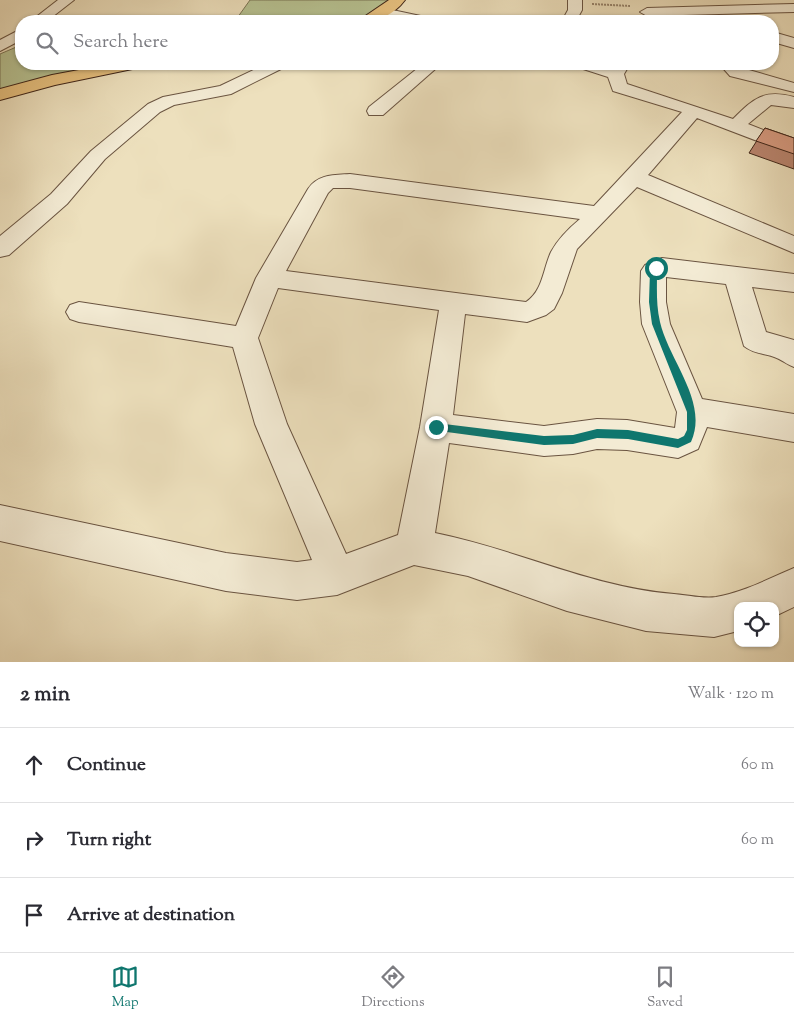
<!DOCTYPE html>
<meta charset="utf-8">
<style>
:root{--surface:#fff;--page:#f2f2f3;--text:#2b2b33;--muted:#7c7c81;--line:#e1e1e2;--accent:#0f766e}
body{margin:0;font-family:"Sorts Mill Goudy",serif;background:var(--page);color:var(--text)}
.controls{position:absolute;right:15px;bottom:15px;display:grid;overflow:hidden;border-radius:10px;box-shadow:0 1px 4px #0004}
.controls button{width:45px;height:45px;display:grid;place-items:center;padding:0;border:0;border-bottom:1px solid var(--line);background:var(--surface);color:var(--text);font:25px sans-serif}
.stop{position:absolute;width:15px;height:15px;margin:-11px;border:4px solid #0f766e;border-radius:50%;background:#fff}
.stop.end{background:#0f766e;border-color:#fff;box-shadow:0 1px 5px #0008}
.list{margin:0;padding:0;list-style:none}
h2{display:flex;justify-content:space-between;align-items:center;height:65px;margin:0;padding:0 20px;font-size:21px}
h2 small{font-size:16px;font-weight:400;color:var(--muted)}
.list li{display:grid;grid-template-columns:32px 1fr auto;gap:15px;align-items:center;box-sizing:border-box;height:75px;padding:0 20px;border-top:1px solid var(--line)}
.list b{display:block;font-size:19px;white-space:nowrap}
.list em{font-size:16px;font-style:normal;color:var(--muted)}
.icon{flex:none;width:28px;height:28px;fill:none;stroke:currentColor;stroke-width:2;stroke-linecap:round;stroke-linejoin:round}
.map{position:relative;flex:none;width:794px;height:662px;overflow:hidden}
.search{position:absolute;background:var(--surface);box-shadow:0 1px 4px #0004;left:15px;right:15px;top:15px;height:55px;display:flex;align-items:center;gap:12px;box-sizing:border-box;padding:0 18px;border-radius:20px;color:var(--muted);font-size:19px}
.sheet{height:290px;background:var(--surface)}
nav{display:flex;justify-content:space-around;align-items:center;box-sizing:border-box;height:70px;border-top:1px solid var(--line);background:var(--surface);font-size:14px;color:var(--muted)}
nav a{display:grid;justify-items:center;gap:2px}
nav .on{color:var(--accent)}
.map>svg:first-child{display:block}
</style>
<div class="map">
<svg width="794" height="662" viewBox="0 0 794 662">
<rect width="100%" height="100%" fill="#ede0bd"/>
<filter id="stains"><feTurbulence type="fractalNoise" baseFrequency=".004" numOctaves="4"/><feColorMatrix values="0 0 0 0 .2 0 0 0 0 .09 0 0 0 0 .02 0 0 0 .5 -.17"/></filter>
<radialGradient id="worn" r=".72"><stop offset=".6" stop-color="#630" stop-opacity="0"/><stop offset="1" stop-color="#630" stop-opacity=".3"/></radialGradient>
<g fill="#b7c292" stroke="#7b7455">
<path d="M250 0H396C361 26 347 21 306 21L305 18 277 17 275 21H235Z"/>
<path d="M21 45V64H120L0 93V54Z"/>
</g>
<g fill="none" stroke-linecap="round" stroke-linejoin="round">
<defs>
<g id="minor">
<path d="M58 0H74L47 21H31Z"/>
<path d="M568 0H582V10L576 21H562L568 10Z"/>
<path d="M794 4V12L647 16 640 12 647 8Z"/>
<path d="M383 8 430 18 432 21H406L378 15 376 12Z"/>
<path d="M21 29V40L0 51V40Z"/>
<path d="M773 32 794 38V48L773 42Z"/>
<path d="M266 64H287L285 67 231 94 174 105 160 112 105 159 67 204 9 255 0 257V236L51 194 91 151 148 104 163 97 220 86Z"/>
<path d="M423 64H441L383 115H369L367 111 369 107Z"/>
<path d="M575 64H600L612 67 614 64H630L624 74 627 84 733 119C754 98 764 89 794 97V108L771 105 748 124 794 142V155L697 118 648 175 794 236V253L637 187 577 249 562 293 554 309 546 315 527 322 465 314 453 415 544 426 597 419 627 420 675 428 677 412 642 324 640 302 641 271 645 265 662 258 794 274V292L752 287 766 332 794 340V367C788 365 785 362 779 359 768 353 755 355 744 346L726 284 666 277V302L670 324 702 399 794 414V442L707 427 698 449 678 458 627 450 597 449 573 454 544 456 449 443 435 533C516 549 590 587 674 594 687 595 703 599 716 597 744 592 768 579 794 568V607L775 616V606H738V631L714 637 646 631 567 611 468 576 414 565 337 595 297 600 226 591 0 541V505L226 553 297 562 312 560 255 424 233 347 79 322 70 319 66 312 70 305 79 302 236 326 256 278 308 189C318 174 334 175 350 174L594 206 682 112 613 91 608 77 577 67ZM333 188H350L580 219C568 229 558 239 551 252 543 269 543 291 526 302L286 271 328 193ZM278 288 439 310 420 427 398 535 346 554 287 424 258 338Z"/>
<path d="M724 64H741L740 66 742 68 794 83V92L730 76 722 67Z"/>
</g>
<g id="major">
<path d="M389 0H405C393 16 376 22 358 21Z"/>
<path d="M111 64H144L142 67 55 85 0 100V89L52 75Z"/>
</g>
</defs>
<use href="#minor" stroke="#6a5441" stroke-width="2"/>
<use href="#major" stroke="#3f2518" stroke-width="2"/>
<path stroke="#3f2518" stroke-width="2" stroke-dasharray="0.5 1" stroke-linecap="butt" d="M592 4 630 6"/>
<use href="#minor" fill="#f3ebd4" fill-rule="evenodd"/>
<use href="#major" fill="#e6c07e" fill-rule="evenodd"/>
</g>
<path fill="#ba856f" stroke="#3f2518" d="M765 128 794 138V169L749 153Z"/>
<path fill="#d89b81" stroke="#3f2518" d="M765 128 794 138V154L756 141Z"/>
<path fill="#0f766e" d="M656 265 660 268 657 272C657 289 656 305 660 322 669 361 709 402 691 442L678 448 628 439 597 438 573 444 544 445 432 430 431 427 436 423 544 436 573 435 597 429 628 430 678 439 684 436 687 430V412L652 324 649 302 650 271Z"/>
<rect width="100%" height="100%" filter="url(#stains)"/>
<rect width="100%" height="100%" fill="url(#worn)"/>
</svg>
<div class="controls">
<button><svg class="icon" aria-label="locate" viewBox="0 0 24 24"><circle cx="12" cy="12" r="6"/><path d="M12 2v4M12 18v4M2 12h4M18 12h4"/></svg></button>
</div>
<div class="stop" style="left:656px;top:268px"></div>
<div class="stop end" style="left:436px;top:427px"></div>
<div class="search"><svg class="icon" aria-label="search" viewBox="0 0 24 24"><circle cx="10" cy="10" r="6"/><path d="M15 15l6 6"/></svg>Search here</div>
</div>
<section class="sheet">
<h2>2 min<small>Walk · 120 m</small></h2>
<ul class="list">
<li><svg class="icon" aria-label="ahead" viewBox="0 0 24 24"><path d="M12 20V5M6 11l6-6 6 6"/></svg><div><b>Continue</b></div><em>60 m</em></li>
<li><svg class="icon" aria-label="right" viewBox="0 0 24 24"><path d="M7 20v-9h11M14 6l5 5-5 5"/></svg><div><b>Turn right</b></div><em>60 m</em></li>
<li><svg class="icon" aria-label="arrive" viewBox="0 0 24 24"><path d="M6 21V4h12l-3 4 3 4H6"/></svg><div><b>Arrive at destination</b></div></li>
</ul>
</section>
<nav>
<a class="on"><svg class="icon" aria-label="map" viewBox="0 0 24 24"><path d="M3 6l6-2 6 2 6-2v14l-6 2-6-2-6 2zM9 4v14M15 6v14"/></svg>Map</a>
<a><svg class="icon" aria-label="directions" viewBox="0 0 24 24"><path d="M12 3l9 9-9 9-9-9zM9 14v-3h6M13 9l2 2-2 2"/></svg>Directions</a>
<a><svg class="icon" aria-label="saved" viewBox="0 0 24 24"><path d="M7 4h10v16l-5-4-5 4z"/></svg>Saved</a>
</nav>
